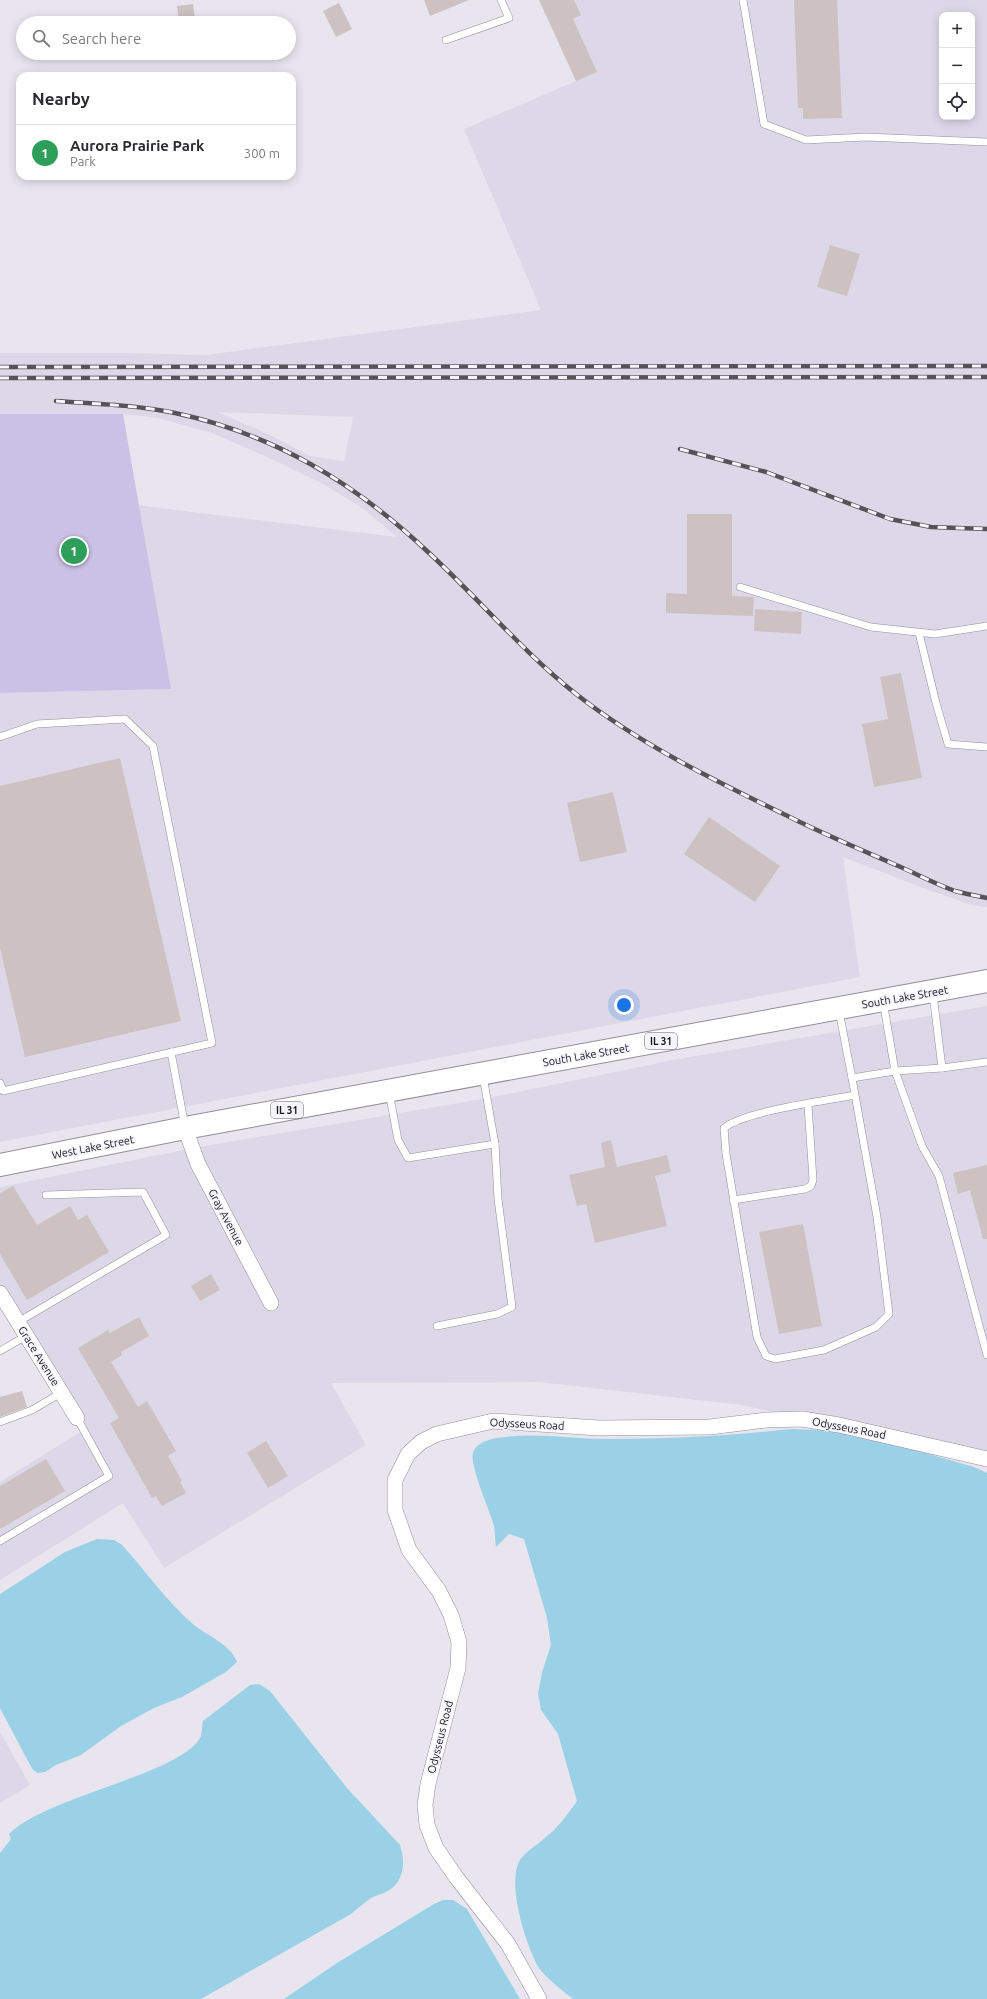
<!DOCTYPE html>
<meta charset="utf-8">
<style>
:root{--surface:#fff;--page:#f7f7f7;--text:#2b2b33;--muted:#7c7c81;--line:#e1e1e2;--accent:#812591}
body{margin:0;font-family:Ubuntu,sans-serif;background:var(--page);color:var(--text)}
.controls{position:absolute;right:12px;top:12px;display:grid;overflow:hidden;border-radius:8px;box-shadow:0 2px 10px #0003}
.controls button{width:36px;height:36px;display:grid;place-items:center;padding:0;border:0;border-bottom:1px solid var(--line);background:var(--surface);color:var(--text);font:20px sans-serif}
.you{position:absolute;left:624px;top:1005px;width:14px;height:14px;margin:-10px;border:3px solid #fff;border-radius:50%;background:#1a73e8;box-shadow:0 0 0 6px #1a73e833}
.badge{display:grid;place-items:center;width:26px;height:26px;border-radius:50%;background:var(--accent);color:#fff;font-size:13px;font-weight:700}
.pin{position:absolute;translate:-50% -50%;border:2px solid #fff;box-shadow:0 1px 4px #0006}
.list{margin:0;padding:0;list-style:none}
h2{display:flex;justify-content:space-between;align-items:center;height:52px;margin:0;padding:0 16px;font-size:17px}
h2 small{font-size:13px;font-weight:400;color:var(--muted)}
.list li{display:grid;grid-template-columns:26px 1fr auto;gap:12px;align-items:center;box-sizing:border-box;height:56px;padding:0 16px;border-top:1px solid var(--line)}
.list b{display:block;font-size:15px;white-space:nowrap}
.list p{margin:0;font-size:13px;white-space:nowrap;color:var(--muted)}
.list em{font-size:13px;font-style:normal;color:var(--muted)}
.icon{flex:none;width:22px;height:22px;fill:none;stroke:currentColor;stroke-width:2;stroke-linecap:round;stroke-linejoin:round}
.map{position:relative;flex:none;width:987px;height:1999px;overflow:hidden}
.search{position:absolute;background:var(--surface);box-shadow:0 2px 10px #0003;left:16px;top:16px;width:280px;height:44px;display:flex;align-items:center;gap:10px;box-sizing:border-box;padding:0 14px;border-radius:22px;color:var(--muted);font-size:15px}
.panel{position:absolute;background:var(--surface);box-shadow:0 2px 10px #0003;left:16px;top:72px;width:280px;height:108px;border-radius:12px}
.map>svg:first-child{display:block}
</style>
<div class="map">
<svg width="987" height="1999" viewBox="0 0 987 1999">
<rect width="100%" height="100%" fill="#e8e5ef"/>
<g fill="#dcd8e8" fill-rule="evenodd">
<path d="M541 0H987V907L971 905 926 889 843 857 860 977 0 1142V693L170 689 136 505 397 537 362 508 325 485 278 462 212 433 158 418 123 414H0V353H126L206 355 541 310 464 129 576 81ZM942 15H972V117H942ZM217 412 353 417 344 461 310 456 266 433Z"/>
<path d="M987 1006V1460L742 1405 539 1382 331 1383 366 1445 164 1568 123 1503 0 1580V1482L80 1432 0 1305V1187L193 1148 488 1098 678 1059Z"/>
<path d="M0 1732 30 1785 0 1803Z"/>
</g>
<path fill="#cbc0e5" d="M0 414H123L171 689 0 693Z"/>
<g fill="#9ad1e6">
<path d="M791 1429 821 1430 862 1435 974 1467 987 1473V1999H573C563 1991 546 1978 539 1968 526 1946 506 1883 520 1860 527 1850 536 1846 545 1838 558 1828 567 1815 577 1801L558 1734 541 1710 538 1694 542 1672 551 1645 547 1618 524 1539 509 1534 496 1547C495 1540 495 1532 494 1526 490 1511 469 1464 473 1453 476 1443 487 1440 497 1438 534 1432 569 1439 606 1439 668 1439 730 1436 791 1429Z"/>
<path d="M97 1539 114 1540 122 1545C146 1571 166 1601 194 1625 208 1636 230 1644 237 1662L226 1672 182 1697 154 1708 121 1726 81 1755 56 1765 45 1772 38 1773 33 1770 28 1761 0 1708V1594L65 1552Z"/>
<path d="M259 1684 270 1691 347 1788 400 1845C405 1861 405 1878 391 1889 385 1893 377 1895 371 1898 364 1903 357 1909 351 1914L201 1999H0V1853L11 1839 9 1834C46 1796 184 1774 201 1736 202 1732 202 1725 203 1721L250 1685Z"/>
<path d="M443 1900H453L467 1909 520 1999H284L337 1963 434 1904Z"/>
</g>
<g fill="#cdc2c1">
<path d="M424 0H469L430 16Z"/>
<path d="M539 0H574L581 15 573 19 597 72 576 81Z"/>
<path d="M794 0H837L842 118 803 119V108H798Z"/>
<path d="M339 3 352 29 336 37 323 11Z"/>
<path d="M193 4 195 19 179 21 177 6Z"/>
<path d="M830 245 860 254 847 296 817 287Z"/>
<path d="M687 514H732V596L754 597 753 616 666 613V593L687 594Z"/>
<path d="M755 609 802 612 801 634 754 631Z"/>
<path d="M901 673 922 778 874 787 862 724 888 719 880 677Z"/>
<path d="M120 758 181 1021 25 1057 0 948V786Z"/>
<path d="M613 792 627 852 580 862 567 803Z"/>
<path d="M709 817 780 866 755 902 684 854Z"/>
<path d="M611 1140 617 1167 667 1155 671 1172 655 1176 667 1226 595 1243 586 1204 577 1206 569 1175 605 1167 601 1143Z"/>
<path d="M987 1165V1239H983L970 1190 958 1194 953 1173Z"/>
<path d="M13 1186 37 1225 70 1206 78 1220 87 1215 109 1252 27 1300 0 1254V1193Z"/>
<path d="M803 1224 822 1326 779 1334 759 1232Z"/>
<path d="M211 1274 220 1290 200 1301 191 1286Z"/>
<path d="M139 1317 149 1336 121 1352 122 1355 111 1362 138 1407 147 1401 176 1451 168 1456 182 1481 180 1482 186 1493 162 1506 156 1496 152 1498 110 1423 119 1418 78 1348 108 1330 110 1333Z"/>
<path d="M22 1391 27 1407 0 1417V1397Z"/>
<path d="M266 1441 288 1476 268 1488 247 1453Z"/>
<path d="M46 1459 65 1491 0 1529V1486Z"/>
</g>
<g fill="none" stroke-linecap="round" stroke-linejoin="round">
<defs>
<g id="lane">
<path d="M743 0 764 124 806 140 866 137 987 142"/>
<path d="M446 40 509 18 501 0"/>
<path d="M740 587 871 627 935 634 987 626"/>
<path d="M919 633 936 703 948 744 987 747"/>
<path d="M0 737 37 724 125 719 153 746 212 1043 3 1091 0 1083"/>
<path d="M933 994 942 1068 987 1062"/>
<path d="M883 1001 895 1071 942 1068"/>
<path d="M839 1011 852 1078 895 1071 922 1146 939 1176 987 1355"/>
<path d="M171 1052 185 1127"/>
<path d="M852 1078 877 1217 889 1314 876 1327 824 1350 775 1359 766 1356 757 1337 726 1154 724 1128C745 1111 825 1101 855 1095"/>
<path d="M389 1092 398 1140 408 1158 495 1144"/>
<path d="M733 1200 805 1189 811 1186 813 1180 808 1105"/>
<path d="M18 1322 166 1235 143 1192 46 1195"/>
<path d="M437 1326 497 1314 512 1307 498 1199 495 1144 483 1076"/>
<path d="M0 1351 26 1336"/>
<path d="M0 1422 32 1410 61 1393"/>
<path d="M0 1541 109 1476 77 1418"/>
</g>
<g id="street">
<path d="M185 1128 198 1164 271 1303"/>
<path d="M0 1293 77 1418"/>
<path d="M539 1999 508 1944 456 1877 436 1848 427 1825 425 1805 428 1784 458 1668 459 1642 451 1615 439 1591 409 1550 395 1510V1480L408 1454 421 1442 437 1434 493 1421 599 1428 710 1427 766 1420 802 1419 839 1425 987 1459"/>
</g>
<path id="primary" d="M0 1165 185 1128 987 981"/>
</defs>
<use href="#lane" stroke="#928f98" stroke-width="8"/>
<use href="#street" stroke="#928f98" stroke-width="16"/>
<use href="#primary" stroke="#928f98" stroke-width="24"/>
<use href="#lane" stroke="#fff" stroke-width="7"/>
<use href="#street" stroke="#fff" stroke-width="15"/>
<use href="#primary" stroke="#fff" stroke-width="22"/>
<defs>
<g id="rail">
<path d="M0 367 987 366"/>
<path d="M0 378 987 377"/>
<path d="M56 401C96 404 136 405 175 413 274 434 355 483 428 552 478 598 523 652 576 694 645 748 724 785 802 823 833 838 864 851 896 865 915 873 935 884 955 891 966 894 977 896 987 898"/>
<path d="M680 449 766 472 890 519 931 527 987 529"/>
</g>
</defs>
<use href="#rail" stroke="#555358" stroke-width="4.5"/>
<use href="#rail" stroke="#f5f3fc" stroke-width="3" stroke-dasharray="9" stroke-linecap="butt"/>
</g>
<g text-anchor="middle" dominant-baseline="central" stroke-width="3" stroke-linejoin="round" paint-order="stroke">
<g fill="#f5f3fc" stroke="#5c5a5f" stroke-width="1">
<rect x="645" y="1033" width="32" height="16" rx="3"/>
<rect x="271" y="1102" width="32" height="16" rx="3"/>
</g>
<g font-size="10" font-weight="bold" fill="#1a191c">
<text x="661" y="1041">IL 31</text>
<text x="287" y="1110">IL 31</text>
</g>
<g font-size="11" fill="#1a191c" stroke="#f5f3fc">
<text transform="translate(905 997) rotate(-10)">South Lake Street</text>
<text transform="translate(586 1055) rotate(-10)">South Lake Street</text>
<text transform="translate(93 1147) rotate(-11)">West Lake Street</text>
<text transform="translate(226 1217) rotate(62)">Gray Avenue</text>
<text transform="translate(39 1356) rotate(58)">Grace Avenue</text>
<text transform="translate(527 1424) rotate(3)">Odysseus Road</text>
<text transform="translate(849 1428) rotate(11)">Odysseus Road</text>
<text transform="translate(440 1737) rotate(-76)">Odysseus Road</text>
</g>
</g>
</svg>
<div class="controls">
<button>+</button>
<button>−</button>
<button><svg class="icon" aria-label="locate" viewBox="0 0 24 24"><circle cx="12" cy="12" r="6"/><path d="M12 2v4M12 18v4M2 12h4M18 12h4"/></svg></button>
</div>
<div class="you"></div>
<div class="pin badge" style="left:74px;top:551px;background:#2e9e5b">1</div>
<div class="search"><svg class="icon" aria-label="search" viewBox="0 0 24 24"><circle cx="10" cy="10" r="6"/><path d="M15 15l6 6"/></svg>Search here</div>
<section class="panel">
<h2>Nearby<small></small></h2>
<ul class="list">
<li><span class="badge" style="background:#2e9e5b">1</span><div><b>Aurora Prairie Park</b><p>Park</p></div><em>300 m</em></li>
</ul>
</section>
</div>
